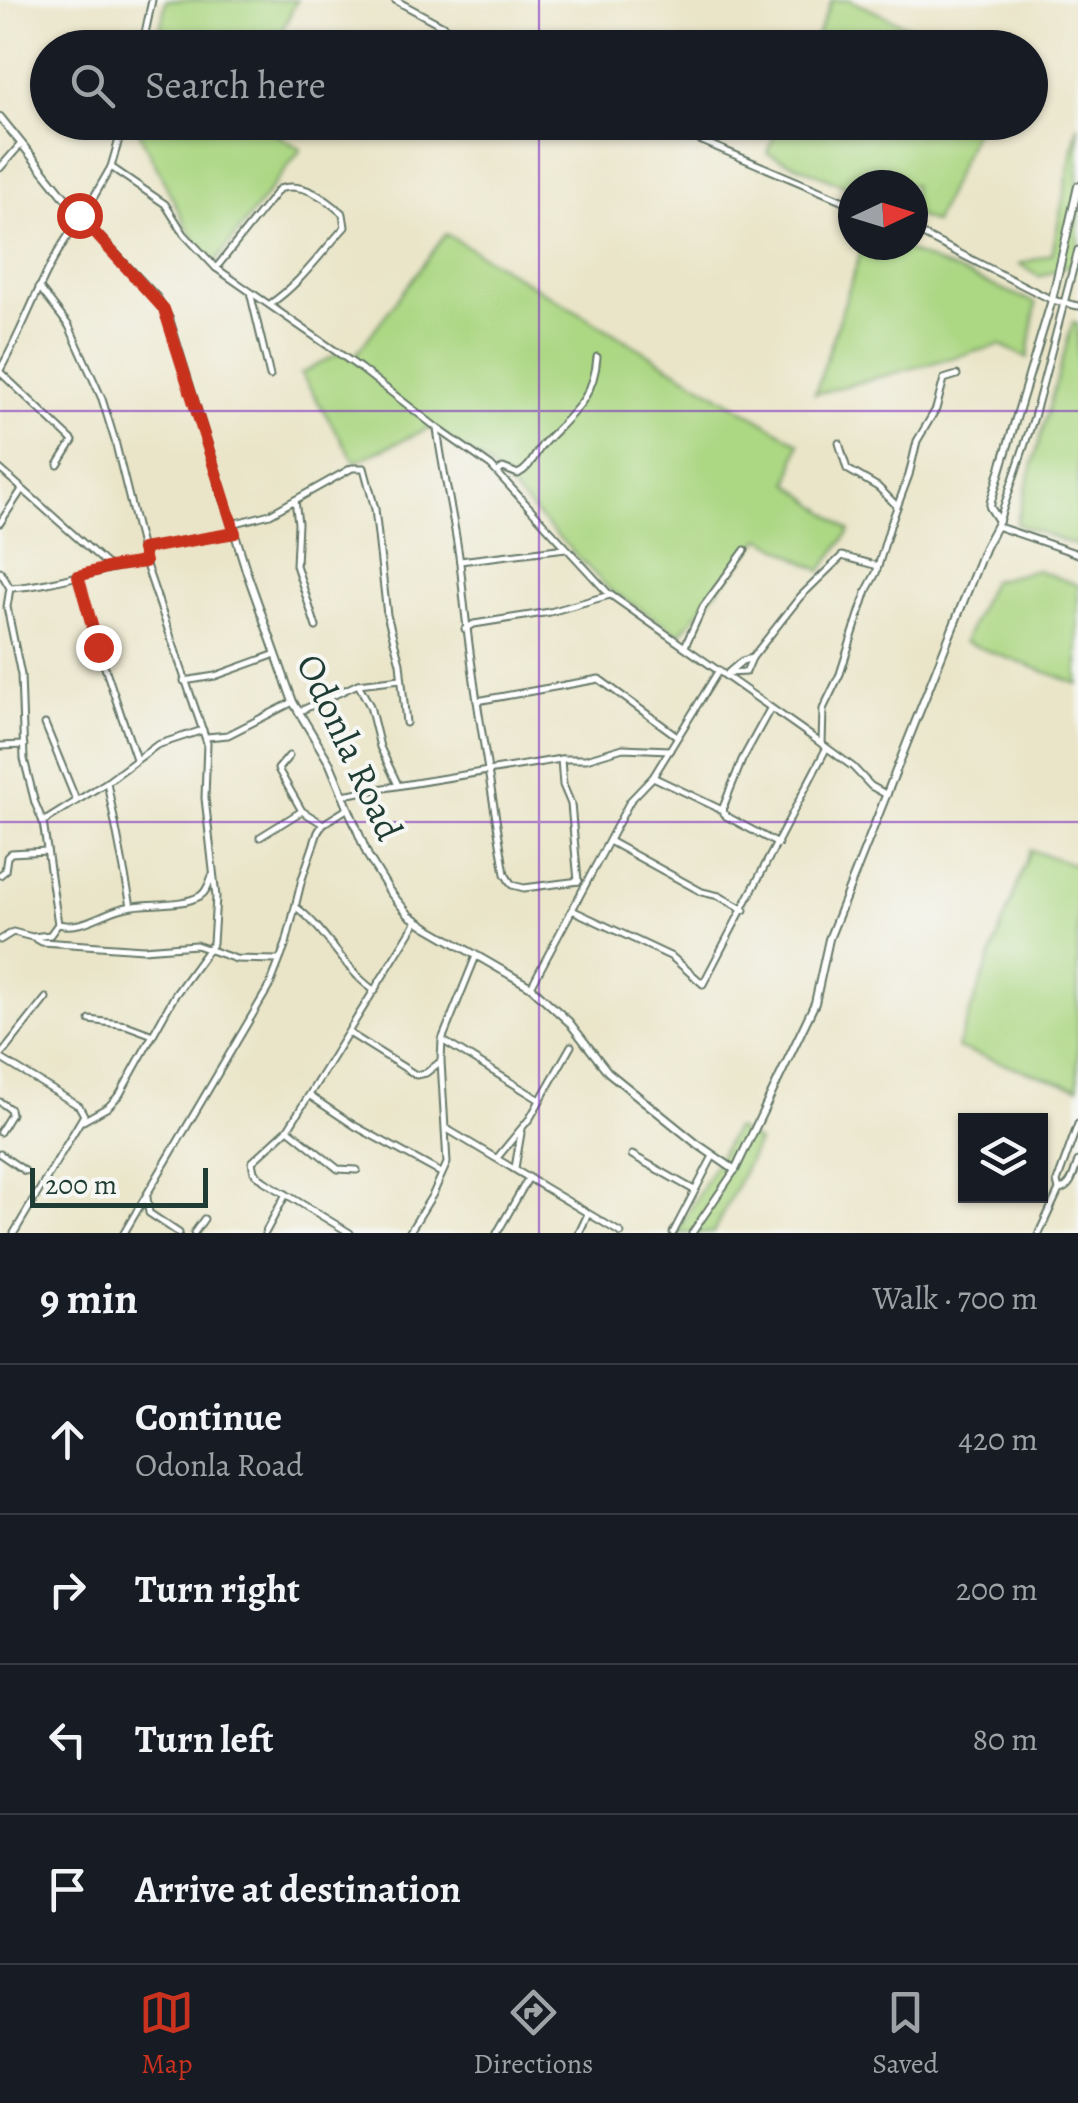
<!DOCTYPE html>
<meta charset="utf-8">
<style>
:root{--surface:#171b24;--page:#20242c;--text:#f1f3f6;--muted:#9ea1a6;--line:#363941;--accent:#c8321e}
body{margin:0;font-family:Alegreya,serif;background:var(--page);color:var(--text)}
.controls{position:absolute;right:30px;bottom:30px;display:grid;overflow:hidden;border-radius:0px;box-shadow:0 2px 8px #0004}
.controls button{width:90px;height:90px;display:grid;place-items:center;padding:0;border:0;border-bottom:2px solid var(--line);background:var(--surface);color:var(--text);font:50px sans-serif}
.compass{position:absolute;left:838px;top:170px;width:90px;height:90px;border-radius:50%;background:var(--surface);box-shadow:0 2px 8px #0004;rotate:86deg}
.scale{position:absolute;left:30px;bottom:25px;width:178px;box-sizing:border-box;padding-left:10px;border:5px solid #1f3d34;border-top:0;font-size:28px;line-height:35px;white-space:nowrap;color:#1f3d34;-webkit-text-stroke:8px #f6f6f2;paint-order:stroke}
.stop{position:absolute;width:30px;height:30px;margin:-22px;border:8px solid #c8321e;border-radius:50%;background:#fff}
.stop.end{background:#c8321e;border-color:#fff;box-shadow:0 2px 10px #0008}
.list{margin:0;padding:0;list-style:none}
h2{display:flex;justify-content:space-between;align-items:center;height:130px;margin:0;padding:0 40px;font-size:42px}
h2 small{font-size:32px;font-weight:400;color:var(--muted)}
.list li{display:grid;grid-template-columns:65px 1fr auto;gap:30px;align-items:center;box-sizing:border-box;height:150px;padding:0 40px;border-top:2px solid var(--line)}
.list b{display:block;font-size:38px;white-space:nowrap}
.list p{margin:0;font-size:32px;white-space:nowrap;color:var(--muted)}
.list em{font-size:32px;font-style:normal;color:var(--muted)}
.icon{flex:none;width:55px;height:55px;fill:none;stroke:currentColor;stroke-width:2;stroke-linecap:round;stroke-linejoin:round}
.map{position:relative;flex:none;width:1078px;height:1233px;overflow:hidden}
.search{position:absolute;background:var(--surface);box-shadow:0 2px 8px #0004;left:30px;right:30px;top:30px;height:110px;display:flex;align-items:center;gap:25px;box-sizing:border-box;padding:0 35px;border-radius:55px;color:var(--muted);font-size:38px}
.sheet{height:730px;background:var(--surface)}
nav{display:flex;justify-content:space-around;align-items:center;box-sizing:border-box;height:140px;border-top:2px solid var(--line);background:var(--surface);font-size:28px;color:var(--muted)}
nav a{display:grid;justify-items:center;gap:5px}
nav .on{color:var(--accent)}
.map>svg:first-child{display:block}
</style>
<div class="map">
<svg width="1078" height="1233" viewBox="0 0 1078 1233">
<rect width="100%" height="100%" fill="#f6f6f2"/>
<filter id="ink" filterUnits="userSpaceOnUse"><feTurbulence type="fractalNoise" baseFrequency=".01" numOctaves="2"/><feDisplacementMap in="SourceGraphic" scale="20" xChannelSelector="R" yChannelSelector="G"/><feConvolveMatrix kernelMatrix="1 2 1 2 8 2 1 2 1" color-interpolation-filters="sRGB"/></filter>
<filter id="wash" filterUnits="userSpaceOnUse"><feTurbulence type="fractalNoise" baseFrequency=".0048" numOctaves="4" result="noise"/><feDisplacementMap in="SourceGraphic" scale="40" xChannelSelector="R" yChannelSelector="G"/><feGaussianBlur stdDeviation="2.25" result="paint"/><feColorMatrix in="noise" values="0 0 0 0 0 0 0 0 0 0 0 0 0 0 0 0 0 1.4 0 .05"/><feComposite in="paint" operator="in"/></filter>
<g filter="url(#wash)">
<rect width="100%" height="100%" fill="#eae5c8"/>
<g fill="#acd783" stroke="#668a5c" stroke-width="2.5">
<path d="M166 0H297L274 47H157Z"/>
<path d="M832 0H850L954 47H812Z"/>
<path d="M142 123H257L301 149 215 263 190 233 140 134Z"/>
<path d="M780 123V122L978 123 934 223 913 214V185H853V189L767 153Z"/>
<path d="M1078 124V262L1039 277 1020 264 1052 254Z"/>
<path d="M446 234 799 443 789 483 850 531 821 571 761 538 680 634 610 590 487 464 429 428 355 462 301 374 343 351 354 357Z"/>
<path d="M863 245H893L1036 303 1028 358 1000 345 815 394Z"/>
<path d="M1073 322 1078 323V546L1016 524Z"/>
<path d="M1037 570 1078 585V684L964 642 991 581Z"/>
<path d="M1030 850 1078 866V1088L957 1048Z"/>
<path d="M735 1128 758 1142 713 1233H677Z"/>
</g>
</g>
<g filter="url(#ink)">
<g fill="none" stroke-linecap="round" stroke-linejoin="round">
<defs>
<g id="minor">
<path d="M395 0 484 48"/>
<path d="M142 48 152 0"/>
<path d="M657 122 853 205"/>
<path d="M111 167 165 204 184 234 216 268 360 368 437 428 491 466 608 593 811 736 853 767 871 786 887 795"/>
<path d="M0 168 21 144"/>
<path d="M84 214 111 167 124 122"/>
<path d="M913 230 1052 300 1078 306"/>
<path d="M216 268 279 189C302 181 327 199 343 214L345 227C320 254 300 284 270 304"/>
<path d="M39 287 69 326 102 399 115 441 145 562 207 743 205 798 216 897 213 943 175 995 120 1094 108 1107 83 1121"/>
<path d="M250 292 270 376"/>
<path d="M0 370C28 321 43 267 78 222"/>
<path d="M0 372 73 441 58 465"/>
<path d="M437 428C443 476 456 524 461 572 470 673 489 773 505 874L512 885 524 888 579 881"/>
<path d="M839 443 847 469 878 487 897 506"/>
<path d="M0 469 110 567"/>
<path d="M498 472 503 468 518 474C532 467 534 454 544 443 571 414 594 400 597 357"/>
<path d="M295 500 298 523 296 565 316 627"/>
<path d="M999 521 1034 417 1078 250"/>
<path d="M0 523 21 491"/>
<path d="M232 524 270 514 352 468H364L375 509 387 615 400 663 406 723"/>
<path d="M996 526 1078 554"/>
<path d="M141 549 235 533"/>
<path d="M460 561 566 548"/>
<path d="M0 571 10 588 7 607 21 675 24 759 35 803 43 822 58 924 50 935 32 937 13 932 0 940"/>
<path d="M78 576 98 647 136 759"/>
<path d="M11 588C56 585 100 568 145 562"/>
<path d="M465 629 474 624 550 612 610 595"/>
<path d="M685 646 703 607 745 550"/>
<path d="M729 672 742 661 752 658"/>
<path d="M728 673 746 672 752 658 800 597 842 556 878 566"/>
<path d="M184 681 215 676 276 654"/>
<path d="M358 684 370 706 380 747 398 785"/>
<path d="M477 701 599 679 677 736"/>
<path d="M770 709 742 760 722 810 726 816 778 844"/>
<path d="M298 712 358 684 401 679"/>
<path d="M45 724 76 800"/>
<path d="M207 737 228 735 293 702"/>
<path d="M822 744 823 709 840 674 867 590 876 573 890 526 909 475 917 441 936 409 944 379 957 375"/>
<path d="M0 746 24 745"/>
<path d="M289 756 278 769 302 811"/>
<path d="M561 759 563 785 571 804 578 881"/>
<path d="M653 777 722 810"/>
<path d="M107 782 131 906"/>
<path d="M342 795 561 759H586L623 748 670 750"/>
<path d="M43 822 107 782 157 745 203 730"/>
<path d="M260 837 302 811 323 824"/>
<path d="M611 842 702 892 719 896 744 910"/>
<path d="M0 875 5 871 7 857 11 853 47 851"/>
<path d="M296 907C328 931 342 968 375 991"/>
<path d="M572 910 672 957 703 984 826 749"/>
<path d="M58 924C84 930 102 912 127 907 148 902 180 907 200 896 207 892 209 883 212 876"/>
<path d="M35 938 42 942 143 949 196 945 236 959 278 960"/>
<path d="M531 987 630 801 653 777 719 670"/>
<path d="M90 1020 126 1025 153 1035"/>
<path d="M349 1033 416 1075 426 1073 440 1062"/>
<path d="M442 1040 540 1100"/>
<path d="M0 1056 46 998"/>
<path d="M0 1058 79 1106 84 1115 14 1233"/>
<path d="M310 1096 355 1126 441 1173"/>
<path d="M0 1102 10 1109 11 1114 0 1132"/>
<path d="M288 1129 338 1169 357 1170"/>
<path d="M447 1129 621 1233"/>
<path d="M0 1154 25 1171"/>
<path d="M632 1155 694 1190"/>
<path d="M497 1158 530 1118 571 1046"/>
<path d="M515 1168 521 1133"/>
<path d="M1059 1190C1072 1188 1074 1172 1078 1161"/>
<path d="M147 1197 149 1213 179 1233"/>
<path d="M124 1233 270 985 286 944 302 879 318 832 323 824 347 809"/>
<path d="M194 1233 204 1219"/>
<path d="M265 1233 286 1194"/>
<path d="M350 1233 264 1181 254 1172 252 1162 288 1129 417 921"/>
<path d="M409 1233 433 1194 447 1163 441 1061 442 1040 476 956"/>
<path d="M497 1233 529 1177"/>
<path d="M579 1233 588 1214"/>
<path d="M673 1233 713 1156"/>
<path d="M692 1233 735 1170"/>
<path d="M1039 1233 1059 1190 1057 1182 1078 1124"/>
</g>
<g id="tertiary">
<path d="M0 117 79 215"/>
<path d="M80 214 86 217 83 223 77 220Z"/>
<path d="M85 222 157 298 169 319 247 573 293 702 330 764 368 856 390 892 409 915 427 927 531 987 569 1022 608 1072 697 1144 735 1170 815 1003 829 939 985 547 999 521 990 507 991 501 1052 300 1078 186"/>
</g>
</defs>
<use href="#minor" stroke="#667868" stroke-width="9"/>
<use href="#tertiary" stroke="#667868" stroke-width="10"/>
<use href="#minor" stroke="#fff" stroke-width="5"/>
<use href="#tertiary" stroke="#fff" stroke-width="6"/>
</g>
</g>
<g fill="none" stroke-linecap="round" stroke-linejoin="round" filter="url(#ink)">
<path stroke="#c8321e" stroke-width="12" d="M79 215H86L85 222 164 309 235 533 142 549 145 562 110 567 78 576 98 647"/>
</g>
<path fill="none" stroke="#7b2cbf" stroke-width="2.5" stroke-opacity="0.55" d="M539 0V48M539 122V1233M0 411H1078M0 822H1078"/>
<g text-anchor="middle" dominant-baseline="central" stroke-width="8" stroke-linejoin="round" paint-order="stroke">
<g font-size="38" fill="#1f3d34" stroke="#f6f6f2">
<text transform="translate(350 747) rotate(65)">Odonla Road</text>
</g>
</g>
</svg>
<div class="controls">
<button><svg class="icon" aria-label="layers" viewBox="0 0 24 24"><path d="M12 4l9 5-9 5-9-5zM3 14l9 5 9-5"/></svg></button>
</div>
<svg class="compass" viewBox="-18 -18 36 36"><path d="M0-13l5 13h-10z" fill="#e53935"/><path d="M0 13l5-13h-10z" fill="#9ea1a6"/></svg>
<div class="scale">200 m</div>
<div class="stop" style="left:79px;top:215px"></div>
<div class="stop end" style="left:98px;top:647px"></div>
<div class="search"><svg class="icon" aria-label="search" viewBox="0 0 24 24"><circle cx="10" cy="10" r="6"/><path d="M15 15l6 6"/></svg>Search here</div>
</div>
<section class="sheet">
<h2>9 min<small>Walk · 700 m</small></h2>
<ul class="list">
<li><svg class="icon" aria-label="ahead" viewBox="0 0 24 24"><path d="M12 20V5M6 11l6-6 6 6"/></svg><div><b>Continue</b><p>Odonla Road</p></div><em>420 m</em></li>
<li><svg class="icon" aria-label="right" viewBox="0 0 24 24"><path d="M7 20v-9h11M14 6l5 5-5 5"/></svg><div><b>Turn right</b></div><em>200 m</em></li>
<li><svg class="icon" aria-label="left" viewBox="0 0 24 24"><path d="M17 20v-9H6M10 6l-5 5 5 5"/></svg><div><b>Turn left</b></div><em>80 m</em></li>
<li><svg class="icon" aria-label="arrive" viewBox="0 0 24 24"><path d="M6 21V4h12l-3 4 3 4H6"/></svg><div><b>Arrive at destination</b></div></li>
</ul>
</section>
<nav>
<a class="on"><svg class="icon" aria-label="map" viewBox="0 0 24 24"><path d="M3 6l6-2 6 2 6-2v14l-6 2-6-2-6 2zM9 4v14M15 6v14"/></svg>Map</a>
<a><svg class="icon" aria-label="directions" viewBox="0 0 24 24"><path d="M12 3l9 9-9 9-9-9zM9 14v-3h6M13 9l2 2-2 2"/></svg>Directions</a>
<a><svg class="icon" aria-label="saved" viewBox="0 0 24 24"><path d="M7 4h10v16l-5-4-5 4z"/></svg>Saved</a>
</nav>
